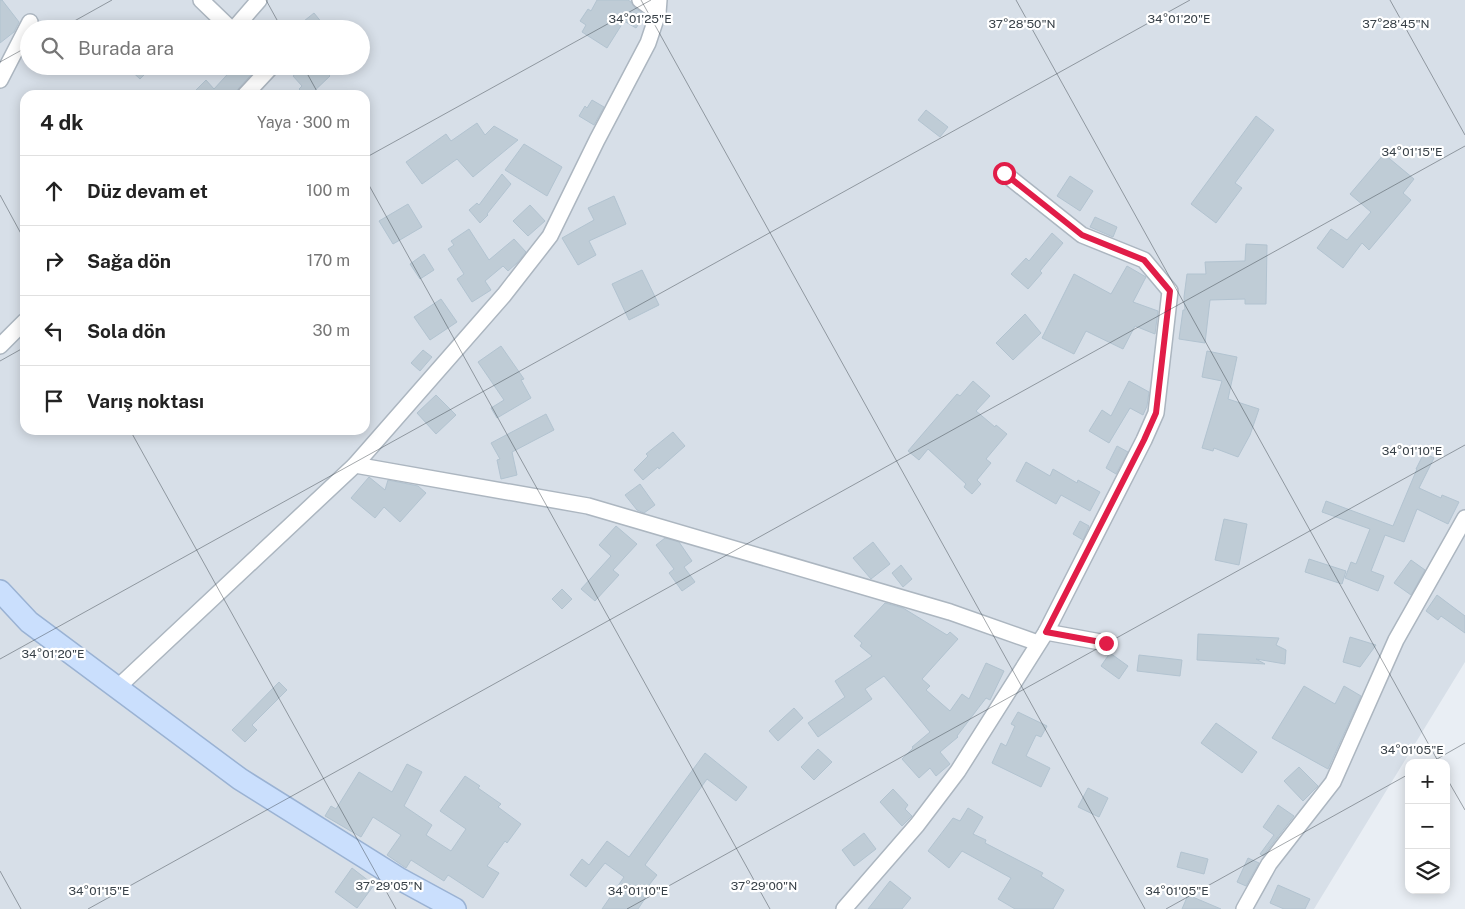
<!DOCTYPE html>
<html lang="tr">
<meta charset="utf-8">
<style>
:root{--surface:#fff;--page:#f2f2f2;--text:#222;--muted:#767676;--line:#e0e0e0}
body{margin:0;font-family:"Public Sans",sans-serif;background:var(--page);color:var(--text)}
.controls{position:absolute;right:15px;bottom:15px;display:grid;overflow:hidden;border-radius:10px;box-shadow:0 2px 12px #0003}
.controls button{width:45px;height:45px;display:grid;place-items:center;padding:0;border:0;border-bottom:1px solid var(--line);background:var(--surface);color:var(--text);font:25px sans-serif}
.stop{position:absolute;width:15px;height:15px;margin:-11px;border:4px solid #e11d48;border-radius:50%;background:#fff}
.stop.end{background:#e11d48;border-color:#fff;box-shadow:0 1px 5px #0008}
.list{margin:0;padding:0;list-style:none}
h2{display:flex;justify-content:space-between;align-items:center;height:65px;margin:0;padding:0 20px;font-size:21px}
h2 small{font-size:16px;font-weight:400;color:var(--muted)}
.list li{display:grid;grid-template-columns:32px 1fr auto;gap:15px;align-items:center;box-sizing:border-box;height:70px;padding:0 20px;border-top:1px solid var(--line)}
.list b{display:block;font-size:19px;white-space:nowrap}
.list em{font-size:16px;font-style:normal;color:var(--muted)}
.icon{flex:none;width:28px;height:28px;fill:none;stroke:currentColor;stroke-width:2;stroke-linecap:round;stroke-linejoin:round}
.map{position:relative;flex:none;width:1465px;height:909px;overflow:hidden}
.search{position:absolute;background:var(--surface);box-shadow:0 2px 12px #0003;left:20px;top:20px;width:350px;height:55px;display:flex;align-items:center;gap:12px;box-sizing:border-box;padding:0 18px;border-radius:28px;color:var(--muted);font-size:19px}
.panel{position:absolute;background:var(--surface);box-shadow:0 2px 12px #0003;left:20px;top:90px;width:350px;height:345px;border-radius:15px}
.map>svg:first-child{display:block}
</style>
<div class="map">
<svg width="1465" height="909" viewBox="0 0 1465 909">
<rect width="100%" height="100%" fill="#e9eef4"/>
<path fill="#d7dfe8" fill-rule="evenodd" d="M0 0H1465V662L1314 909H0ZM29 29H361V66H29ZM25 95H365V430H25Z"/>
<g fill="#bfccd6" stroke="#b2c3d0">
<path d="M0 0H2L19 22 14 32 0 43Z"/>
<path d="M597 0H628L631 2 635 8 645 15 636 28 624 21 607 48 582 32 586 25 580 21 588 9 591 11Z"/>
<path d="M314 13 327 29H294Z"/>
<path d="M126 66H153L140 79Z"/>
<path d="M235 66H259L238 89 236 95H191L206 80 214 89Z"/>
<path d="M304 66H321L330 76 310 95H305L299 89 302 86 293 76Z"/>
<path d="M592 100 604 107 594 125 579 116 585 106 587 108Z"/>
<path d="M926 110 948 127 940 137 918 120Z"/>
<path d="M1256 116 1274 130 1235 183 1242 188 1216 223 1191 204Z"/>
<path d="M477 123 485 135 494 126 518 140 473 177 457 159 422 184 406 162 446 134 451 141Z"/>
<path d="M524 144 562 167 547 196 505 170Z"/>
<path d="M1384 154 1414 179 1403 193 1411 200 1369 250 1362 243 1343 268 1317 248 1331 229 1347 240 1371 212 1350 194Z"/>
<path d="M502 174 511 184 487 214 488 215 480 223 469 210 477 203 479 205Z"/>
<path d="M1070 176 1093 191 1080 211 1057 196Z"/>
<path d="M614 196 626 224 589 241 596 255 578 265 562 238 594 220 588 208Z"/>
<path d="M408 204 422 227 393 244 379 221Z"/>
<path d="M530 205 545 221 528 236 513 221Z"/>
<path d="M1095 217 1117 227 1113 237 1090 227Z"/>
<path d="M469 229 489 260 514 239 526 252 517 263 508 271 503 266 485 281 491 290 472 302 457 279 464 274 448 249 454 245 451 241Z"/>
<path d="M1052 233 1063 243 1040 271 1042 273 1028 289 1011 274 1026 258 1029 261Z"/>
<path d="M1246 244 1267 245 1266 304H1245V299L1210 300 1205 343 1179 339 1183 310H1185L1184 297 1187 274H1206L1205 262 1245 261Z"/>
<path d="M424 254 434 270 420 279 410 264Z"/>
<path d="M1127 266 1146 277 1133 302 1158 311 1155 334 1135 326 1123 349 1086 331 1074 354 1042 338 1074 274 1111 294Z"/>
<path d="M642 270 659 305 629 320 612 284Z"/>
<path d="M441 299 457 322 430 340 414 317Z"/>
<path d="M1025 314 1041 333 1013 360 996 343Z"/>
<path d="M501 346 524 379 521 380 531 398 497 418 491 408 504 400 478 362Z"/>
<path d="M423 350 432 357 420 371 411 363Z"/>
<path d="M1207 351 1237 357 1228 399 1259 409 1250 435 1238 457 1214 448 1213 451 1202 448 1222 381 1202 377Z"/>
<path d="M973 381 990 396 976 411 995 427 996 425 1007 434 986 459 991 463 977 480 981 484 972 494 964 487 966 484 928 449 919 460 908 451 957 394 960 396Z"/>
<path d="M1129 381 1149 392 1147 406 1143 415 1130 408 1109 443 1089 431 1102 410 1111 416Z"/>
<path d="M436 395 456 415 436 434 417 413Z"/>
<path d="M546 414 554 430 512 452 517 475 501 479 497 460 500 459 491 443Z"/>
<path d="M673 432 685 446 659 469 658 467 643 480 634 470 648 456 646 454Z"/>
<path d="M1117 446 1128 452 1116 474 1106 468Z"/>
<path d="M1424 453 1434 458 1419 488 1441 498 1442 495 1459 502 1448 524 1417 509 1404 542 1385 535 1371 571 1384 576 1378 591 1345 578 1351 562 1356 564 1370 529 1322 512 1326 501 1393 526 1417 469H1416Z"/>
<path d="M1026 462 1050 476 1053 469 1077 483 1078 480 1100 492 1090 511 1061 495 1056 504 1016 481Z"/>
<path d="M369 477 385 490 388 480 418 486 426 493 400 522 384 507 375 518 351 498Z"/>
<path d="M640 484 655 505 644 513 637 510 625 495Z"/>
<path d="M1224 519 1247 524 1239 565 1215 560Z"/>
<path d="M1080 521 1089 526 1083 540 1073 534Z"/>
<path d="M616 526 637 544 613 570 619 575 595 601 581 589 611 556 599 545Z"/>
<path d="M665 538 679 542 692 561 684 567 695 582 682 591 669 573 674 569 656 545Z"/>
<path d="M873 542 890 564 871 579 853 558Z"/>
<path d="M1309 559 1346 571 1342 584 1305 572Z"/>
<path d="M1411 560 1425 570 1411 595 1394 583Z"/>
<path d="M901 565 912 579 903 587 892 573Z"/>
<path d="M562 589 572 599 562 609 552 599Z"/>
<path d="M1437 595 1465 616V633L1441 616 1438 620 1426 611Z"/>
<path d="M885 603 903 608 947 635 950 632 958 639 922 679 930 686 926 690 950 711 962 694 969 699 986 663 1004 671 990 700 986 698 957 736 958 737 940 752 950 764 936 776 930 768 919 778 902 759 913 748 912 747 930 732 884 676 865 689 872 699 818 737 808 723 845 697 835 681 872 656 860 646 862 643 854 636Z"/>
<path d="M1198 634 1279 638 1276 645 1286 650 1285 664 1256 659 1265 664 1197 660Z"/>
<path d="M1350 637 1376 645 1360 667 1343 662Z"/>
<path d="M1110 653 1128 666 1119 679 1101 666Z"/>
<path d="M1139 655 1182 660 1180 676 1137 671Z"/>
<path d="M279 682 287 690 252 725 257 730 245 742 232 730Z"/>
<path d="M1304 686 1335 704 1344 686 1361 696 1328 769 1272 738Z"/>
<path d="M794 708 803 718 778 741 769 731Z"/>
<path d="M1018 712 1047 726 1041 737 1036 735 1026 756 1050 768 1041 787 992 763 1001 743 1006 746 1015 726 1011 724Z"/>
<path d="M1216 723 1257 752 1242 773 1201 743Z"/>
<path d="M818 749 832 762 814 780 801 767Z"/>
<path d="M705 753 747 787 736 801 707 779 645 865 657 875 649 885 652 888 638 909H602L624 877 605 863 586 887 570 875 582 859 589 865 607 841 629 857Z"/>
<path d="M407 764 422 772 404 806 432 825 426 835 451 851 466 829 440 811 465 776 480 786 478 788 501 804 498 807 521 824 507 843 505 841 487 866 499 873 483 898 448 875 444 881 411 860 406 868 387 855 401 835 373 817 361 837 325 816 331 806 336 809 359 772 392 792Z"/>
<path d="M1299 767 1318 786 1303 801 1284 781Z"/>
<path d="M1088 788 1108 798 1099 817 1078 807Z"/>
<path d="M893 789 908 805 905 809 912 816 902 826 880 802Z"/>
<path d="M1278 805 1294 816 1263 856 1260 854 1274 835 1263 827Z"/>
<path d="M968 808 983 817 973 834 986 840 985 843 1043 873 1041 876 1064 890 1053 909H1015L998 899 1011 878 962 851 949 868 928 851 953 818 960 821Z"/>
<path d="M864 833 876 849 854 866 842 850Z"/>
<path d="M1181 852 1208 859 1204 874 1177 867Z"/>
<path d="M1248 858 1259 863 1246 886 1237 882Z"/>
<path d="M352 868 374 885 357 908 335 892Z"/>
<path d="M890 881 911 898 902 909H868Z"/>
<path d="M1278 885 1310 899 1305 909H1284L1270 903Z"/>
<path d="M1188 895 1221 909H1182Z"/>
</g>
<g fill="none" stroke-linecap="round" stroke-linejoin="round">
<defs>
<g id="street">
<path d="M201 0 231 29"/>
<path d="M640 0 658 13"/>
<path d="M234 29 259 0"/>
<path d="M0 80 30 22"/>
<path d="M245 95 272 66"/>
<path d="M0 346 25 321"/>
<path d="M355 465 588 506 950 612 1038 643"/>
<path d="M1046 632 1106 643"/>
<path d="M117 688 355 465 504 295 550 236 597 140 648 43 658 13 659 0"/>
<path d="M844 909 917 825 958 771 1046 632 1144 440 1156 413 1170 291 1144 260 1082 235 1004 173"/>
<path d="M1244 909 1269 864 1333 782 1396 640 1465 518"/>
</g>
<path id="secondary" d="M0 591 29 622 240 779 398 878 455 909"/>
</defs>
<use href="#street" stroke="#acb6c0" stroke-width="18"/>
<use href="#secondary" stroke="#9ab2d3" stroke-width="24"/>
<use href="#street" stroke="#fff" stroke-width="15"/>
<use href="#secondary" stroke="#cadffd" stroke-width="21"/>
</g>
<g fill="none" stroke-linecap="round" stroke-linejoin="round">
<path stroke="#e11d48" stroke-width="6" d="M1004 173 1082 235 1144 260 1170 291 1156 413 1144 440 1046 632 1106 643"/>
</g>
<path fill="none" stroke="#384148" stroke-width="1" stroke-opacity="0.45" d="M266 0 282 29M641 0 1145 909M1016 0 1439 763M1390 0 1465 135M60 29 112 0M0 62 29 46M303 66 319 95M365 158 651 0M365 178 770 909M0 195 25 241M0 361 25 347M130 430 396 909M0 659 1190 0M1430 763 1465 743M1446 777 1465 810M0 871 21 909M88 909 1465 146M627 909 1465 445M1166 909 1409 774"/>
<g font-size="12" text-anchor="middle" fill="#384148" stroke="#fff" stroke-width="4.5" stroke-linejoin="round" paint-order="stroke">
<text x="640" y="23">34°01'25"E</text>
<text x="1179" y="23">34°01'20"E</text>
<text x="1022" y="28">37°28'50"N</text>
<text x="1396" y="28">37°28'45"N</text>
<text x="1412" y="156">34°01'15"E</text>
<text x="1412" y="455">34°01'10"E</text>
<text x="53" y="658">34°01'20"E</text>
<text x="1412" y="754">34°01'05"E</text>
<text x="389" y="890">37°29'05"N</text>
<text x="764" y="890">37°29'00"N</text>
<text x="99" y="895">34°01'15"E</text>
<text x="638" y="895">34°01'10"E</text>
<text x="1177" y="895">34°01'05"E</text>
</g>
</svg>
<div class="controls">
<button>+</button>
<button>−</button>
<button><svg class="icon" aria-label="layers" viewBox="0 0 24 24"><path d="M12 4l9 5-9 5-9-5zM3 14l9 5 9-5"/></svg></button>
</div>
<div class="stop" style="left:1004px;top:173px"></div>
<div class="stop end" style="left:1106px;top:643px"></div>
<div class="search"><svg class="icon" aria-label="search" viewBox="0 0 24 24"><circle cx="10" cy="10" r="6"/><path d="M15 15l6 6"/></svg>Burada ara</div>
<section class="panel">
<h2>4 dk<small>Yaya · 300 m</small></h2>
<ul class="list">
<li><svg class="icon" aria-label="ahead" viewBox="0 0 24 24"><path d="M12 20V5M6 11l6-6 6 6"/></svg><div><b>Düz devam et</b></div><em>100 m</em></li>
<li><svg class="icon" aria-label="right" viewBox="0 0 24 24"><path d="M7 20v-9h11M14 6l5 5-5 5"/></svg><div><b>Sağa dön</b></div><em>170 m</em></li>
<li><svg class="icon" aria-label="left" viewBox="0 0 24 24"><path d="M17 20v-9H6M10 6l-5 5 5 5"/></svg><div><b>Sola dön</b></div><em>30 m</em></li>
<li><svg class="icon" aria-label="arrive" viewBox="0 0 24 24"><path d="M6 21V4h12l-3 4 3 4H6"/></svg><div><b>Varış noktası</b></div></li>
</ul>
</section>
</div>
